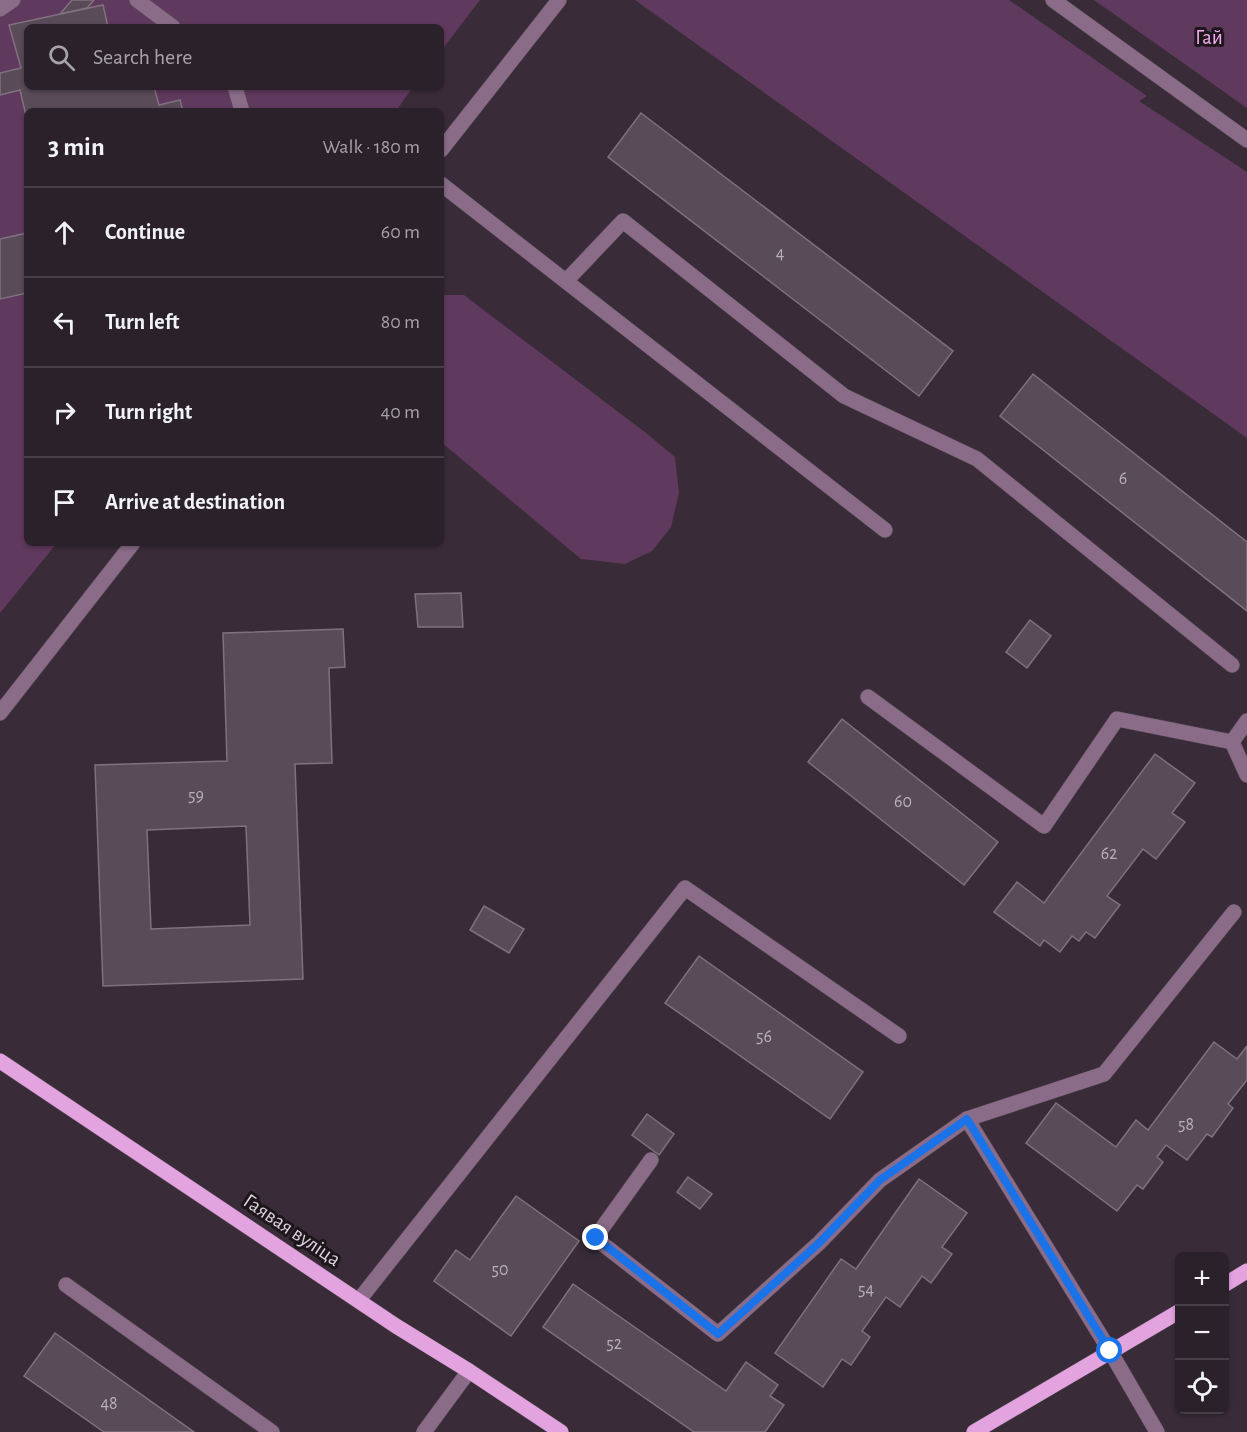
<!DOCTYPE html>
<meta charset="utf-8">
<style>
:root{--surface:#2b212a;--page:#372e36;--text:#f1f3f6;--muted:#a6a3a8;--line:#473e47}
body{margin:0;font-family:"Alegreya Sans",sans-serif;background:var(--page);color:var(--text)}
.controls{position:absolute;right:18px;bottom:18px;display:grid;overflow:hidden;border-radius:9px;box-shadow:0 2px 4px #0004}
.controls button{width:54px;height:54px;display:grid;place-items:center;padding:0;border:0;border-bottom:2px solid var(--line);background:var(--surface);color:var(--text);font:30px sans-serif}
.stop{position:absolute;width:18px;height:18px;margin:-14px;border:4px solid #1a73e8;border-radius:50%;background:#fff}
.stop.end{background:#1a73e8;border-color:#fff;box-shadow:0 2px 6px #0008}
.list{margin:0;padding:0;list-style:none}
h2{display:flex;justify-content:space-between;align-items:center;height:78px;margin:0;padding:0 24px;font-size:26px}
h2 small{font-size:20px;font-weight:400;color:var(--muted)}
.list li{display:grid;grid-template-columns:39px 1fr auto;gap:18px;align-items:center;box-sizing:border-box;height:90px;padding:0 24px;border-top:2px solid var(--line)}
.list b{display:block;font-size:22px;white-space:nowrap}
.list em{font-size:20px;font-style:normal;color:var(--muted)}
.icon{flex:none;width:33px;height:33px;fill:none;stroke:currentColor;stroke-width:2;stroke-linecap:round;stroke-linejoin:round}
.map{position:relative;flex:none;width:1247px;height:1432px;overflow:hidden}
.search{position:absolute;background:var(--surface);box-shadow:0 2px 4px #0004;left:24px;top:24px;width:420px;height:66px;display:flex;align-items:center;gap:15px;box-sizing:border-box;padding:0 21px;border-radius:9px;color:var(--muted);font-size:22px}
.panel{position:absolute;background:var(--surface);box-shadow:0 2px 4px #0004;left:24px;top:108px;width:420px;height:438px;border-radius:9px}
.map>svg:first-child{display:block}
</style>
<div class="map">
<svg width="1247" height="1432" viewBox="0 0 1247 1432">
<rect width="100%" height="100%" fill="#392c38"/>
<g fill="#60395e">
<path d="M0 0H480L441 51V27H27V87H413L396 111H27V543H57L0 613Z"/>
<path d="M635 0H1009L1147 96 1139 101 1247 172V438Z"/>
<path d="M1094 0H1247V108Z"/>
<path d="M444 295H464L646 433 675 457 679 493 671 527 652 551 625 564 581 559 441 442V296Z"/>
</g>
<g fill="#594b58" stroke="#81717f" stroke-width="1.5" fill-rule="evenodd">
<path d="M72 0H94L87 8 60 14Z"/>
<path d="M103 5 108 27H27V87H154L159 105 180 100 183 111H27V120L20 90 0 95V73L21 68 9 25Z"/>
<path d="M641 113 953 351 919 396 608 157Z"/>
<path d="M27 233V293L0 299V239Z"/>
<path d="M1033 374 1247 542V611L1000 416Z"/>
<path d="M461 593 463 627H418L415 594Z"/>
<path d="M1030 620 1051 636 1027 668 1006 652Z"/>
<path d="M343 629 345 667 329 668 332 763 295 764 303 979 103 986 95 765 227 761 223 633ZM246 826 250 925 151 929 147 830Z"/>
<path d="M842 719 998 842 964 885 808 762Z"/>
<path d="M1155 754 1195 783 1172 813 1185 822 1156 859 1143 849 1107 896 1120 905 1095 938 1086 932 1079 941 1072 936 1060 952 1044 940 1040 946 994 912 1017 882 1044 903Z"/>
<path d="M484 906 524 929 509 953 470 930Z"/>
<path d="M699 956 863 1072 830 1119 665 1003Z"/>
<path d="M1214 1042 1237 1059 1247 1046V1080L1228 1104 1233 1108 1212 1137 1207 1134 1187 1160 1166 1145 1157 1157 1163 1162 1143 1189 1137 1185 1117 1211 1026 1143 1056 1103 1116 1147 1136 1120 1148 1130Z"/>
<path d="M647 1114 674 1134 659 1155 632 1135Z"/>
<path d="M688 1177 712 1194 700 1209 677 1192Z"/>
<path d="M919 1179 967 1213 942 1247 952 1254 931 1283 922 1276 900 1307 886 1297 862 1331 870 1337 851 1365 842 1359 823 1387 775 1353 841 1259 856 1269Z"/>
<path d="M516 1196 579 1241 511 1336 434 1281 456 1250 470 1260Z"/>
<path d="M573 1284 726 1391 746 1362 778 1385 770 1396 784 1405 765 1432H694L543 1327Z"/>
<path d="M55 1333 194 1432H104L24 1376Z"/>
</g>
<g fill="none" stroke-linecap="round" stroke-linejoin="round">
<defs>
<g id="minor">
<path d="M137 0 173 27"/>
<path d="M1053 0 1247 140"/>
<path d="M0 9 13 0"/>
<path d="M235 87 242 111"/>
<path d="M441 150 559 0"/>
<path d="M441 184 885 530"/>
<path d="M566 281 623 221 844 396 977 459 1232 665"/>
<path d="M868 697 1044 826 1117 719 1232 742 1247 775"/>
<path d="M0 713 133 543"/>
<path d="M1232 742 1247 721"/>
<path d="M651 1160 595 1238 718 1334 819 1243 880 1180 967 1119"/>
<path d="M66 1285 272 1432"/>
<path d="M359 1300 685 888 899 1036"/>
<path d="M424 1432 469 1371"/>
<path d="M1157 1432 1110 1351 967 1119 1104 1074 1234 912"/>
</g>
<g id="major">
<path d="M0 1061 396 1326 469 1371 561 1432"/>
<path d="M1224 1285 1247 1271"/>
<path d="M974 1432 1180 1311"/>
</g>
</defs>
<use href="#minor" stroke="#564a55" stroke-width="16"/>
<use href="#major" stroke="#564a55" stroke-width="16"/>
<use href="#minor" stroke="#8a6b88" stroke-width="15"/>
<use href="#major" stroke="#e2a3df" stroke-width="15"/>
</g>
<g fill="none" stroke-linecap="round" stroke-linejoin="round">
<path stroke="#1a73e8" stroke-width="8" d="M596 1238 718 1334 819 1243 880 1180 967 1119 1110 1351"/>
</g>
<g text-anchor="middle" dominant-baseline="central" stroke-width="6" stroke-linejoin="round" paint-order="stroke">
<g font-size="18" fill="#bab0ba">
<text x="780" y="254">4</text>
<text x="1123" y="479">6</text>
<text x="196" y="796">59</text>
<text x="903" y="802">60</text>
<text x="1109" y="854">62</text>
<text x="764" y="1037">56</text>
<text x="1186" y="1125">58</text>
<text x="500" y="1270">50</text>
<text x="866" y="1290">54</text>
<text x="614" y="1344">52</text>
<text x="109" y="1404">48</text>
</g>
<g font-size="21" fill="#f5abf1" stroke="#1d171c">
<text x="1209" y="37">Гай</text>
</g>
<g font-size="21" fill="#dbd2da" stroke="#1d171c">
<text transform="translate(292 1230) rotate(34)">Гаявая вуліца</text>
</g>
</g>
</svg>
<div class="controls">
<button>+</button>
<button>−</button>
<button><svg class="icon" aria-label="locate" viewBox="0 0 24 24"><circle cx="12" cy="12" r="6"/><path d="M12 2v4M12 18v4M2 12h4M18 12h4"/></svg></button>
</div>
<div class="stop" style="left:1110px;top:1351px"></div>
<div class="stop end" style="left:596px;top:1238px"></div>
<div class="search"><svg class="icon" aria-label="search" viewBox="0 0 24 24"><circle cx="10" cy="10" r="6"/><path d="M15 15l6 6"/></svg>Search here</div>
<section class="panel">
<h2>3 min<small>Walk · 180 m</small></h2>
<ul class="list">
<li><svg class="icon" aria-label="ahead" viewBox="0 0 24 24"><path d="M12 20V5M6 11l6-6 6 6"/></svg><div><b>Continue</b></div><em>60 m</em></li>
<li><svg class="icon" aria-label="left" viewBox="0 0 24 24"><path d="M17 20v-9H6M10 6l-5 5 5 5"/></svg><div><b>Turn left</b></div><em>80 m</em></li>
<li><svg class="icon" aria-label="right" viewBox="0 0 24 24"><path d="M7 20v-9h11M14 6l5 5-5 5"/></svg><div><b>Turn right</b></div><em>40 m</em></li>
<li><svg class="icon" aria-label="arrive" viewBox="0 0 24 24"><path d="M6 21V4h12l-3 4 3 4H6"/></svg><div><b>Arrive at destination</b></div></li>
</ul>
</section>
</div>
